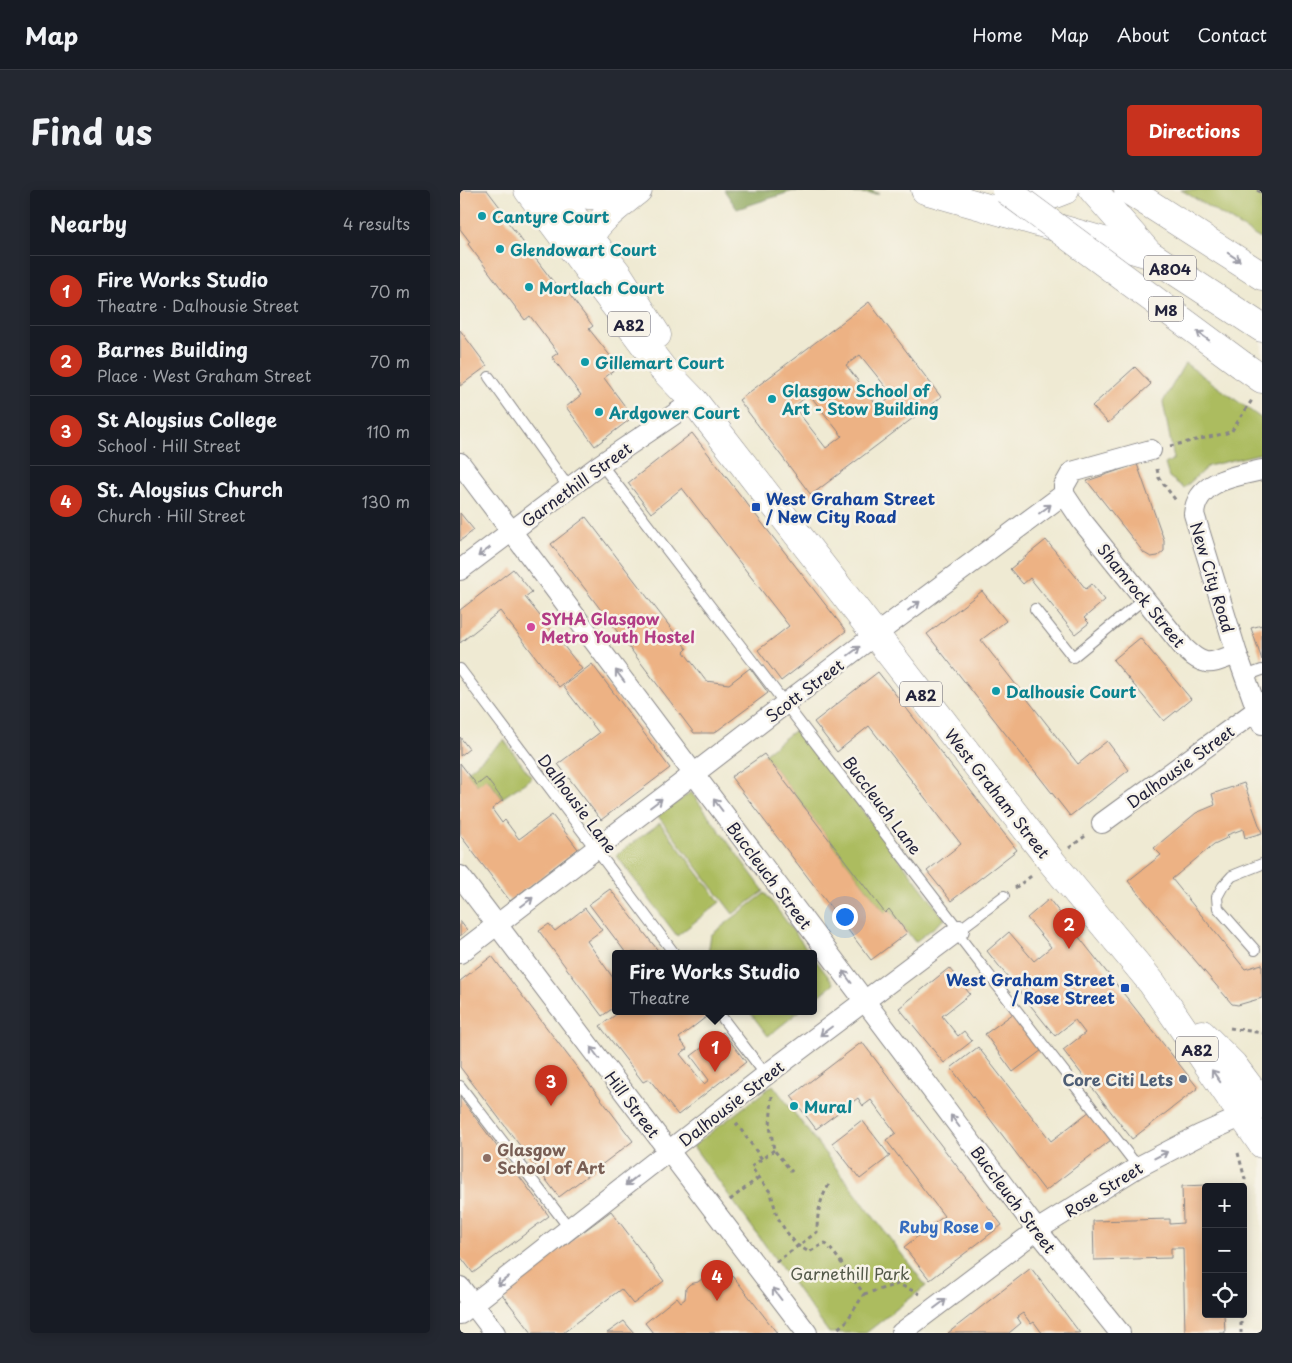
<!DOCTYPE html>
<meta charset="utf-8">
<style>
:root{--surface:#171b24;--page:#242831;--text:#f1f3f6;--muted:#9ea1a6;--line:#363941;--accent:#c8321e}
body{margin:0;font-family:"Playpen Sans",sans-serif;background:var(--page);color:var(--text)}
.controls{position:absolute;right:15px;bottom:15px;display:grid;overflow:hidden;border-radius:5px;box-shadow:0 2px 12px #0003}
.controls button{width:45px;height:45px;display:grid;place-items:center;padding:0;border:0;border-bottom:1px solid var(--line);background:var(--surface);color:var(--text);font:25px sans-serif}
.you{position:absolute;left:384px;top:726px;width:18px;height:18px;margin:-12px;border:4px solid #fff;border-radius:50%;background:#1a73e8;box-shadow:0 0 0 8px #1a73e833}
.badge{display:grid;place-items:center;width:32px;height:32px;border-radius:50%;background:var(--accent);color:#fff;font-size:16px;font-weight:700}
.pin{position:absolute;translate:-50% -41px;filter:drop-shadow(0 1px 2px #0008)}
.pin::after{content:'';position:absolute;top:26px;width:18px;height:15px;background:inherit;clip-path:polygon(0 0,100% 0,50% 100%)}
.popup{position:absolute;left:152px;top:760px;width:205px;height:65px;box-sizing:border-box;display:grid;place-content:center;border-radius:5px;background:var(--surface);filter:drop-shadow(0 1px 4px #0005);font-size:16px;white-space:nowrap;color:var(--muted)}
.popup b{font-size:19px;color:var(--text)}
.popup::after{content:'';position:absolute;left:50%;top:100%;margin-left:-10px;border:10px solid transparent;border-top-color:var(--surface)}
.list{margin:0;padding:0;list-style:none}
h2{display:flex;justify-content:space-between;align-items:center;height:65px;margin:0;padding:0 20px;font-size:21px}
h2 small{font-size:16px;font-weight:400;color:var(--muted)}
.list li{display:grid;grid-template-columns:32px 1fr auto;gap:15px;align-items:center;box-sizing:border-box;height:70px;padding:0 20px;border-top:1px solid var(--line)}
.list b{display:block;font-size:19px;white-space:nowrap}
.list p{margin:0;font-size:16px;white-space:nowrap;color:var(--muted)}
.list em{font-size:16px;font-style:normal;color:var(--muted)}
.icon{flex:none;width:28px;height:28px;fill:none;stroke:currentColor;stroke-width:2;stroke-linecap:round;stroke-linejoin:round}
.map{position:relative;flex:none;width:802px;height:1143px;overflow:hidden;border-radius:5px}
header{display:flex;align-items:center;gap:30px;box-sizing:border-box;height:70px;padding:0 25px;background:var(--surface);border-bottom:1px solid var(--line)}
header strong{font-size:24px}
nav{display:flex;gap:28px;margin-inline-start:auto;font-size:18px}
.intro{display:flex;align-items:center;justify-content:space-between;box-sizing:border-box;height:120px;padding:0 30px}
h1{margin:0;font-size:35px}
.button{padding:12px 22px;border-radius:5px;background:var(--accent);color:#fff;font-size:18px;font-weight:700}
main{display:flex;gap:30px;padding:0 30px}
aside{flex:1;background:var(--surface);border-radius:5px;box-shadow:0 2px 12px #0003}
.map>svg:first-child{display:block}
</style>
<header>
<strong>Map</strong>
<nav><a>Home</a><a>Map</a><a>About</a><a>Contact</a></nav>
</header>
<div class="intro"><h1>Find us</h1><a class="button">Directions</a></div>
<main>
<aside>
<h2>Nearby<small>4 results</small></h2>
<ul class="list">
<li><span class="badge">1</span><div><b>Fire Works Studio</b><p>Theatre · Dalhousie Street</p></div><em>70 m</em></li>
<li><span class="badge">2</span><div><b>Barnes Building</b><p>Place · West Graham Street</p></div><em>70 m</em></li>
<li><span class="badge">3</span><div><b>St Aloysius College</b><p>School · Hill Street</p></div><em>110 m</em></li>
<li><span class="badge">4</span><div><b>St. Aloysius Church</b><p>Church · Hill Street</p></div><em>130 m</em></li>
</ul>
</aside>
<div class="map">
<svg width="802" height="1143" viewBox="0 0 802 1143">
<rect width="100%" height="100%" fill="#f7f3e8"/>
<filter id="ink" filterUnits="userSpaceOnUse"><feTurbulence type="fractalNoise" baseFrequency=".02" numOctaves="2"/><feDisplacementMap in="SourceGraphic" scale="10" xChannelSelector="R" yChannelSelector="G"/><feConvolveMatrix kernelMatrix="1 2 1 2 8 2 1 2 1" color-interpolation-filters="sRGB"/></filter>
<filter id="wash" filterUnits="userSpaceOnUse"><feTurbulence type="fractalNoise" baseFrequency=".0096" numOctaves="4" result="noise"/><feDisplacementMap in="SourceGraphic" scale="20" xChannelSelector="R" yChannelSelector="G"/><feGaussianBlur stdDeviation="1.12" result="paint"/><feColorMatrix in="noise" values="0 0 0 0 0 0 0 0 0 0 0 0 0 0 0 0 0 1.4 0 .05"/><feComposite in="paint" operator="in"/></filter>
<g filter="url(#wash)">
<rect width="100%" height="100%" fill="#efead3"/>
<g fill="#acbc5f" stroke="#676f4d">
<path d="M721 0H802V50L723 1Z"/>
<path d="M725 173 802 229V263L748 276 724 298 709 287 705 274 714 269 703 212Z"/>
<path d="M339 537 485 729 455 752 430 720 425 723 304 564Z"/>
<path d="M44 550 72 588 42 608 27 588 17 595 7 582Z"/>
<path d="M231 602 304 701 273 724 198 626Z"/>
<path d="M200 633 260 712 217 746 156 665Z"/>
<path d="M305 703 350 763H248L251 745Z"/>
<path d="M354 768 374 794 354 810Z"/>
<path d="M289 821H340L308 846Z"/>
<path d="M313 895 466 1096 406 1143H369L233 956Z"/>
</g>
<path fill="#89a456" stroke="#566348" d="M264 0H410L419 4 333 1 277 19Z"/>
<g id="blocks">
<g fill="#edb284" fill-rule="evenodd">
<path d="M0 0H27L46 25 44 27 101 102 105 99 133 136 129 139 159 177 144 188 173 227 135 256 106 217 121 205 92 167 98 163 70 126 65 130 8 54 10 52 0 39Z"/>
<path d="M409 112 481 207 351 305 279 210ZM400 165 433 206 418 217 386 175ZM349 204 382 246 366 258 334 217Z"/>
<path d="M0 140 27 176 0 196Z"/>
<path d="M675 177 691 194 648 233 632 216Z"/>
<path d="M232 243 386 441 321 491 298 460 329 436 222 298 191 323 168 293Z"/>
<path d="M677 274 704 350V361L698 366 691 367 684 363 627 291Z"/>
<path d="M0 323 14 340 0 351Z"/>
<path d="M126 327 227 459 224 462 246 491 269 494 290 478 308 503 254 543H234L91 354Z"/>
<path d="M586 350 626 399 632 394 645 410 624 428 629 433 615 444 570 388 563 394 550 379Z"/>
<path d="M53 379 72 402 65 407 122 479 99 497 40 421 0 453V420Z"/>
<path d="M522 401 546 431 521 450 618 574 647 551 669 580 610 626 467 444Z"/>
<path d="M802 435V470L791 438Z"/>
<path d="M680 448 731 509 704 531 653 470Z"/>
<path d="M132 474 210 578 141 630 98 574 139 543 103 496Z"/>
<path d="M418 482 557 660 491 711 467 681 501 654 409 536 377 562 354 532Z"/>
<path d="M0 547 9 559 0 566Z"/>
<path d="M304 564 425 723 429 719 447 743 411 770 271 587Z"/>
<path d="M0 573 17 595 26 588 43 610 32 619 42 633 45 630 59 649 92 625 118 659 50 711 0 645Z"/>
<path d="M784 593 802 643 785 648 783 639 767 645 769 647 754 654 712 689 785 779 802 774V808L778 815 772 814 668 691 701 665 694 658 736 623 755 615 752 604Z"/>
<path d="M150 699 200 763H166L129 714Z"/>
<path d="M589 709 738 898 672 949 603 860 625 843 615 830 595 846 527 761 549 742 574 771 591 757 567 728Z"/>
<path d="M125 718 142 740 127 751 156 792V816L142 826 79 741 89 734 95 741Z"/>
<path d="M0 731 7 740 0 746Z"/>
<path d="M32 766 173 951 99 1007 0 877V791Z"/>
<path d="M489 778 510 804 482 826 498 846 504 841 512 851 484 873 439 818Z"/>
<path d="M161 821H248L250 824 219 848 227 859 220 864 244 894 249 890 231 866 263 842 286 872 218 925 189 889 183 892 140 836Z"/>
<path d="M554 823 582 860 553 882 525 844Z"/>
<path d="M402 852 542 1035 470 1090 444 1057 484 1026 426 950 436 943 411 910 403 916 398 908 356 939 331 906Z"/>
<path d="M518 857 591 951 630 921 651 950 585 1001 491 878Z"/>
<path d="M0 907 89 1026 13 1083 0 1066Z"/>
<path d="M402 930 430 966 400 989 372 953Z"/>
<path d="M746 995V1124H764L765 1143H725L723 1058H711V1068L634 1070 633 1031 710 1029V1034L723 1033 722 996Z"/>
<path d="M151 1021 204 1091 173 1114 161 1099 103 1143H72L41 1103Z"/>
<path d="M258 1077 268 1090 273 1086 317 1143H193L185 1133 217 1107 221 1112 225 1109 226 1098 230 1094 238 1092Z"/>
<path d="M571 1078 620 1143H582L574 1132 571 1134 563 1123 557 1127 561 1133 549 1143H488Z"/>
<path d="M164 1131 174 1143H147Z"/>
</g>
</g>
</g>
<g filter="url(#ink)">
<use href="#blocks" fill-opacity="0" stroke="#888687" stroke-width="1"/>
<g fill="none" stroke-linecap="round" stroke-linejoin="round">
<defs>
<g id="lane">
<path d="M29 187 109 298"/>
<path d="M141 274 499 740 502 750 678 977"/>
<path d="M575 419 613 467 685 408"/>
<path d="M0 479 214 763"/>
<path d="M785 486 802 480"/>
<path d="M499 740 544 706"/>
<path d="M795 760 758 718 757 707 763 696 772 686 802 674"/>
<path d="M257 821 306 885"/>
<path d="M0 896 110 1039"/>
</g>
<g id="street">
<path d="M691 260 612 282 604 296V304L622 331 724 458C746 479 751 473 777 464"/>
<path d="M0 273 577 1040 660 1143"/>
<path d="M802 280C776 286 737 290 734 324L777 464 802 534"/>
<path d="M0 380 141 274 234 211"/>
<path d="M642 633 797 520"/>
<path d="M0 686 347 1143"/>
<path d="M0 763 415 445 604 304"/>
<path d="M0 1097 35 1143"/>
<path d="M0 1124 306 885 499 740"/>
<path d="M441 1143 577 1040 678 977 740 945 783 926"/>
</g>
<g id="primary">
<path d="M68 0 202 178 234 211 591 671 692 793 802 954"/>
<path d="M93 0 158 84 197 145"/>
<path d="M465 0 689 64"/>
<path d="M633 0 689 64 802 138"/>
<path d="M546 23 605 0"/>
<path d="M742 844 773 875 802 914"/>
</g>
<g id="highway">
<path d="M112 0C130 10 155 4 174 0"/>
<path d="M668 0 802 86"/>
<path d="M126 76C125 70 123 62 125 57 132 34 161 14 178 0"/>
<path d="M782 175 802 189"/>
</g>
</defs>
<use href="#lane" stroke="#888687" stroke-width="12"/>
<use href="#street" stroke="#888687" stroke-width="22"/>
<use href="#primary" stroke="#888687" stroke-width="29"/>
<use href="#highway" stroke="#888687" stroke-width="29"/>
<g stroke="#888687" stroke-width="3" stroke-dasharray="4 4" stroke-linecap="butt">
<path d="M797 0 802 3"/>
<path d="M710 256 771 242 792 210"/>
<path d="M697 279 699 288 717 312"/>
<path d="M609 658 628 644"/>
<path d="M555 698 574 684"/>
<path d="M770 838 802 843"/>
<path d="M312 906 310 936 314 960 332 982"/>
<path d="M276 933 302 969"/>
<path d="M314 960 291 977 311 1003 317 1026 325 1040 337 1055 349 1062 365 1053 375 1064 404 1104 386 1132 377 1139V1143"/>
<path d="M778 963 785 989 783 1009"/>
<path d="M270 1010 299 987"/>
<path d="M316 1072 357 1042C357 1024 360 1007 371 992"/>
<path d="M404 1104 438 1094 460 1104"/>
<path d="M781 1124V1143"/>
</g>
<use href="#lane" stroke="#fff" stroke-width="10"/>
<use href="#street" stroke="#fff" stroke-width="20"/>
<use href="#primary" stroke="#fff" stroke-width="28"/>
<use href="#highway" stroke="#fff" stroke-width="28"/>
<defs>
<path id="highway-bridge" d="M546 0 782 175"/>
</defs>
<use href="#highway-bridge" stroke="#888687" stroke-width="29" stroke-linecap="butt"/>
<use href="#highway-bridge" stroke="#fff" stroke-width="28"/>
</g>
<defs><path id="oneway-shaft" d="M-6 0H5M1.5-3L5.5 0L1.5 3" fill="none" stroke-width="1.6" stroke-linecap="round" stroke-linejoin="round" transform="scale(1.25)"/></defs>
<g stroke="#9c9ca7">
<use href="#oneway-shaft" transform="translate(774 67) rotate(34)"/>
<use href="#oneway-shaft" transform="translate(743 146) rotate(-144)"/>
<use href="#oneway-shaft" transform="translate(585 319) rotate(-37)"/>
<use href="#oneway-shaft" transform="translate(24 362) rotate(143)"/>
<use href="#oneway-shaft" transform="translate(454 416) rotate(-37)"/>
<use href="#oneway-shaft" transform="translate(394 461) rotate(-37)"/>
<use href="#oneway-shaft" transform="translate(160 486) rotate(-127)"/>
<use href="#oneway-shaft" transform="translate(196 613) rotate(-37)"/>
<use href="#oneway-shaft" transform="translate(258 615) rotate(-127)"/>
<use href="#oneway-shaft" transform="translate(67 712) rotate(-37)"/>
<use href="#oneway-shaft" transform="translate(387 787) rotate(-127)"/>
<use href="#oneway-shaft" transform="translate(366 841) rotate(143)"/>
<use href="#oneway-shaft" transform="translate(135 863) rotate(-127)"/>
<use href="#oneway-shaft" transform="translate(756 886) rotate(-125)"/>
<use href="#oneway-shaft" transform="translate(495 931) rotate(-127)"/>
<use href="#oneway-shaft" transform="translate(701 965) rotate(-27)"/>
<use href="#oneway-shaft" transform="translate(171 991) rotate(142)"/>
<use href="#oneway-shaft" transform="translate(43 1091) rotate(142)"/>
<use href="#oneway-shaft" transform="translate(317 1104) rotate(-127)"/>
<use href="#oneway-shaft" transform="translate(480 1114) rotate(-37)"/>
</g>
</g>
<g fill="#0f9aa8" stroke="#f7f3e8" stroke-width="2">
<circle cx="22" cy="26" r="5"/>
<circle cx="40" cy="59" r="5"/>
<circle cx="69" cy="97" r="5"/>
<circle cx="125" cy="172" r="5"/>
<circle cx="312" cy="209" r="5"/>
<circle cx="139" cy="222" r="5"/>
<circle cx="536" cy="501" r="5"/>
<circle cx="334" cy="916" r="5"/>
</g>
<g fill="#1a4fb4" stroke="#f7f3e8" stroke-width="2">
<rect x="291" y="312" width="10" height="10" rx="2.5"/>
<rect x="660" y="793" width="10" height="10" rx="2.5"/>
</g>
<circle fill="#d1479c" stroke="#f7f3e8" stroke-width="2" cx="71" cy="437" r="5"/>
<circle fill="#5c6f8a" stroke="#f7f3e8" stroke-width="2" cx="723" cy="889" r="5"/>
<circle fill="#8d6e63" stroke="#f7f3e8" stroke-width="2" cx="27" cy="968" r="5"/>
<circle fill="#3f7fe0" stroke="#f7f3e8" stroke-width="2" cx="529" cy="1036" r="5"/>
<g text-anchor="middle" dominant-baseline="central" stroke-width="5" stroke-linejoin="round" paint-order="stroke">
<g fill="#f7f3e8" stroke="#62616f" stroke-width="1">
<rect x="684" y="65.5" width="52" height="25" rx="4"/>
<rect x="688.5" y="106.5" width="35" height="25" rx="4"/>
<rect x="148" y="121.5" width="42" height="25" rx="4"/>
<rect x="440" y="491.5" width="42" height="25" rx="4"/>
<rect x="716" y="846.5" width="42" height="25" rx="4"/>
</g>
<g font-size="15" font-weight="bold" fill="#22223b">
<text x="710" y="78">A804</text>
<text x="706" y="119">M8</text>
<text x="169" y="134">A82</text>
<text x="461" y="504">A82</text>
<text x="737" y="859">A82</text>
</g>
<g font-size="16" font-weight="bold" fill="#0d838f" stroke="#f7f3e8" text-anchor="start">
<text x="32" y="26">Cantyre Court</text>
<text x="50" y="59">Glendowart Court</text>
<text x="79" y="97">Mortlach Court</text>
<text x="135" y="172">Gillemart Court</text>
<text x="322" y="200">Glasgow School of<tspan x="322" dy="18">Art - Stow Building</tspan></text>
<text x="149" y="222">Ardgower Court</text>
<text x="546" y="501">Dalhousie Court</text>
<text x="344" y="916">Mural</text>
</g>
<g font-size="16" fill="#22223b" stroke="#f7f3e8">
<text transform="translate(116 294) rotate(-36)">Garnethill Street</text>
<text transform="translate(753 387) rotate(73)">New City Road</text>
<text transform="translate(682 405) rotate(51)">Shamrock Street</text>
<text transform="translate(344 500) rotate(-37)">Scott Street</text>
<text transform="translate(720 576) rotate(-36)">Dalhousie Street</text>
<text transform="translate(538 603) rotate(52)">West Graham Street</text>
<text transform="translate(118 613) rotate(53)">Dalhousie Lane</text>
<text transform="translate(423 615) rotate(53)">Buccleuch Lane</text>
<text transform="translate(310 685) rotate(53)">Buccleuch Street</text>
<text transform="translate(271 913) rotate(-38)">Dalhousie Street</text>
<text transform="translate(173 914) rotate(53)">Hill Street</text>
<text transform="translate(643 999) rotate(-32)">Rose Street</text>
<text transform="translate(554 1009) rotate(53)">Buccleuch Street</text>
</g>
<g font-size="16" font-weight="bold" fill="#164399" stroke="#f7f3e8" text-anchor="start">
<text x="306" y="308">West Graham Street<tspan x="306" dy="18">/ New City Road</tspan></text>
<text x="655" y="789" text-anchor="end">West Graham Street<tspan x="655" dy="18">/ Rose Street</tspan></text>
</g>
<g font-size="16" font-weight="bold" fill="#b23c85" stroke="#f7f3e8" text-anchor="start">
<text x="81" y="428">SYHA Glasgow<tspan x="81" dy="18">Metro Youth Hostel</tspan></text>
</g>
<g font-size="16" font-weight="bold" fill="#4e5e75" stroke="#f7f3e8" text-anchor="end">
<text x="713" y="889">Core Citi Lets</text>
</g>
<g font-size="16" font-weight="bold" fill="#785e54" stroke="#f7f3e8" text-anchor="start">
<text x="37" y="959">Glasgow<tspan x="37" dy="18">School of Art</tspan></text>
</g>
<g font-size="16" font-weight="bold" fill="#366cbe" stroke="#f7f3e8" text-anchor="end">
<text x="519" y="1036">Ruby Rose</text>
</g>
<g font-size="16" fill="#525848" stroke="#f7f3e8">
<text x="390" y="1083">Garnethill Park</text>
</g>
</g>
</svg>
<div class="controls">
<button>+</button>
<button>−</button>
<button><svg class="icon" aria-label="locate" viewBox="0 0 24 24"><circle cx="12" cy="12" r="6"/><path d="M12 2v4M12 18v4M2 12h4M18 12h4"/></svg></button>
</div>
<div class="you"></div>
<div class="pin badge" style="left:255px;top:882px">1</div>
<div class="popup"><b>Fire Works Studio</b>Theatre</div>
<div class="pin badge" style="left:609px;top:759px">2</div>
<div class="pin badge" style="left:91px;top:916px">3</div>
<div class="pin badge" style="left:257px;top:1111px">4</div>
</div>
</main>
